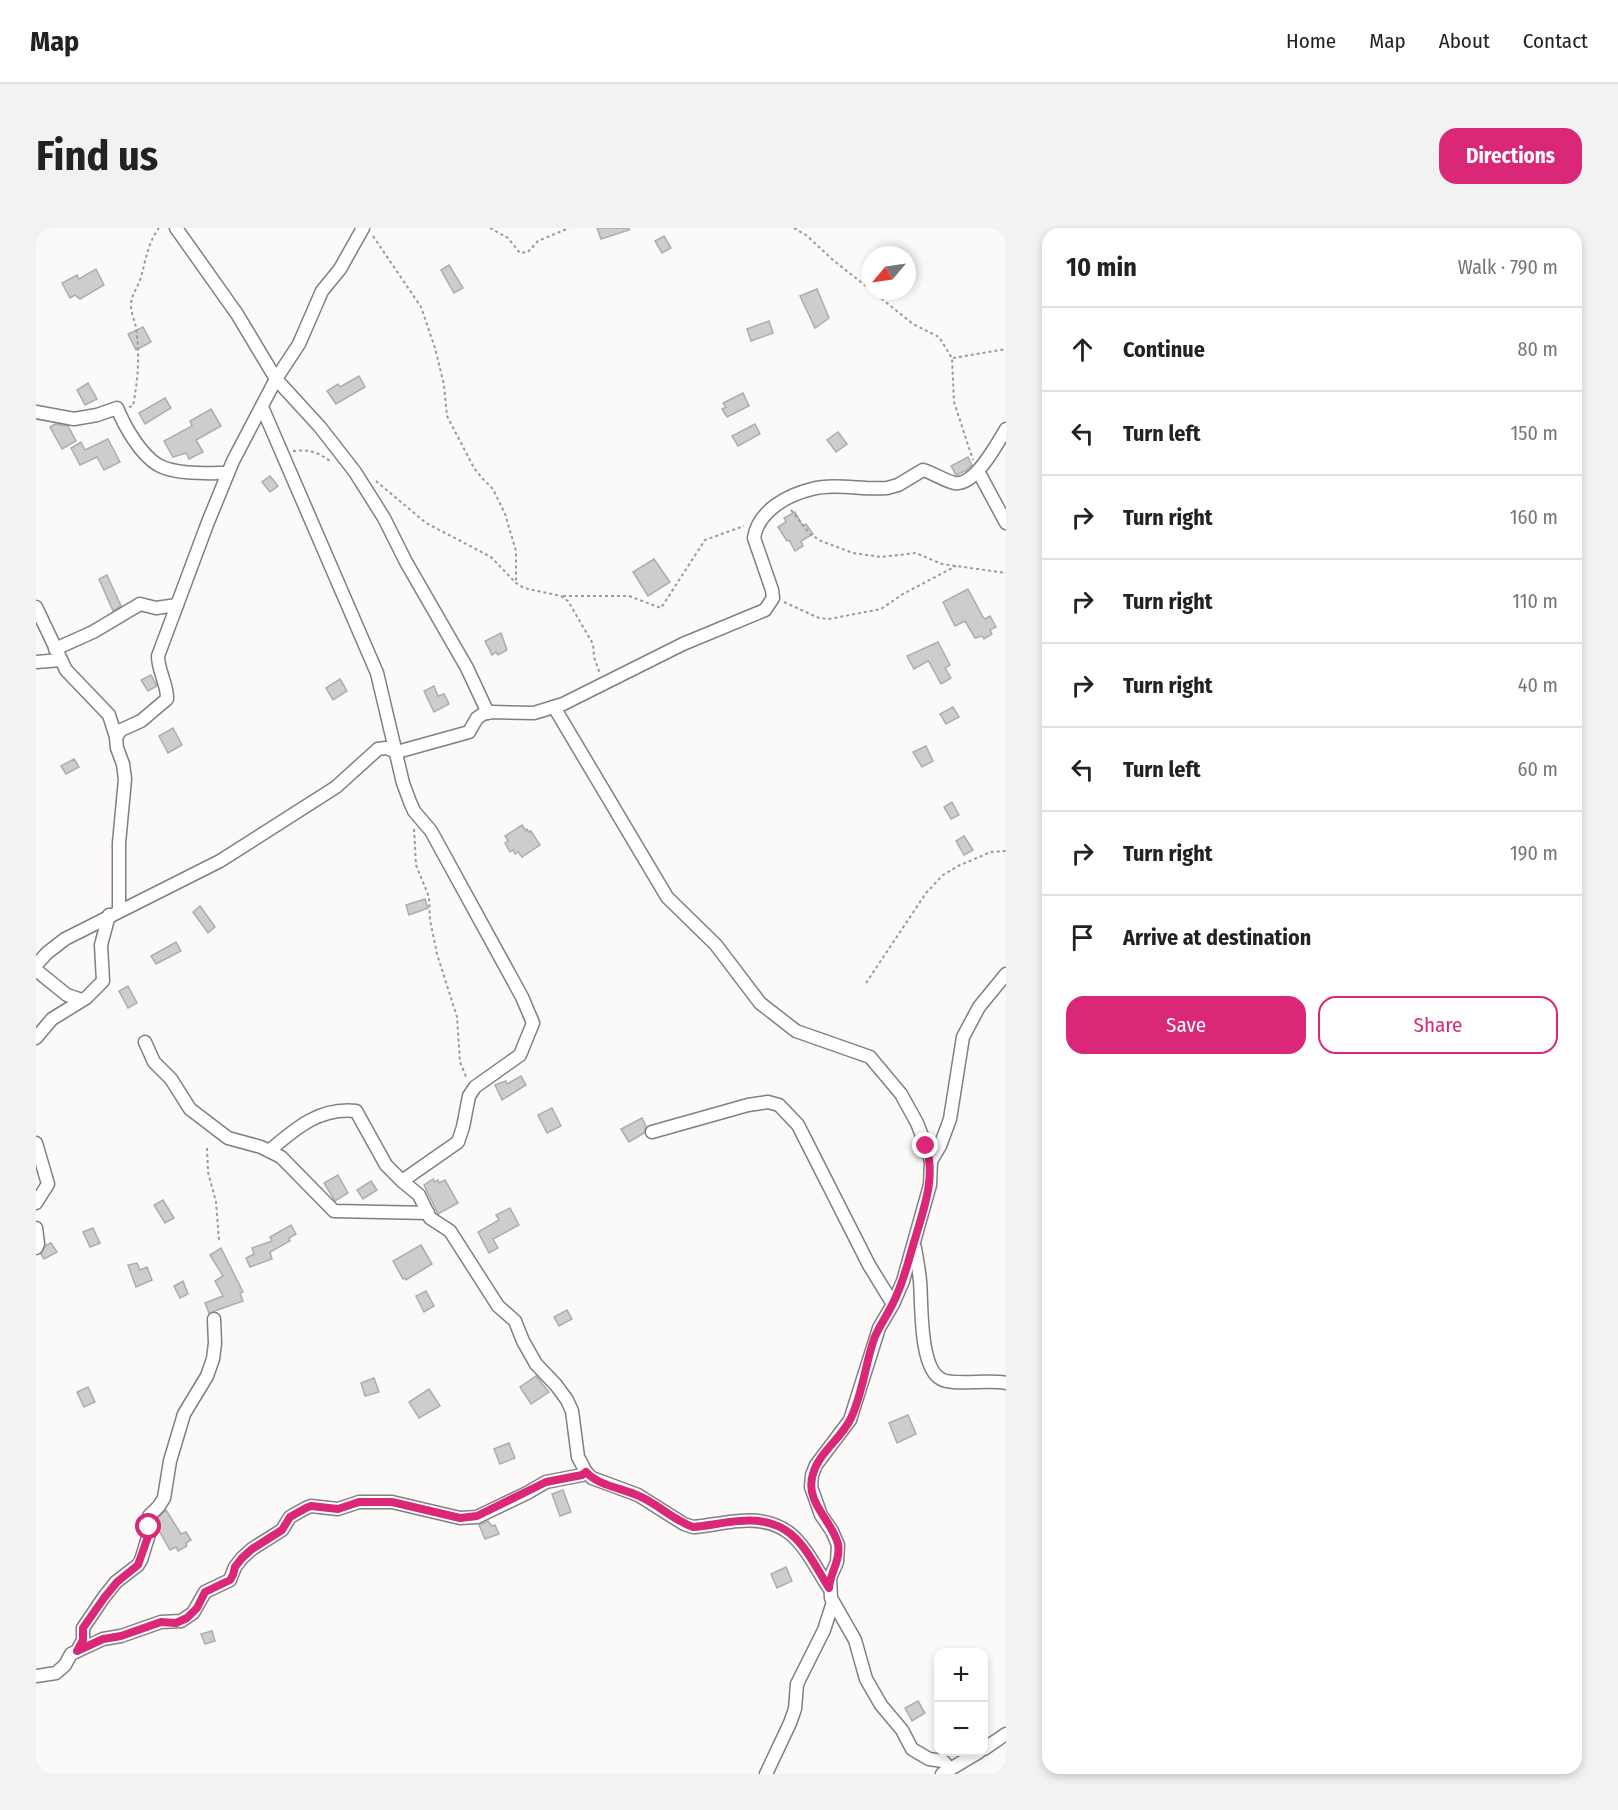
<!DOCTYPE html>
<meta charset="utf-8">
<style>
:root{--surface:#fff;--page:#f2f2f2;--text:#222;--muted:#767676;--line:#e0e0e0;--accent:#db2777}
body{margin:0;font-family:"Fira Sans Condensed",sans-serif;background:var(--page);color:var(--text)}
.controls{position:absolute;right:18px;bottom:18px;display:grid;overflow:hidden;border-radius:12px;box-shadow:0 3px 9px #0003}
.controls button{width:54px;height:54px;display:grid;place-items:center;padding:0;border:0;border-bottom:2px solid var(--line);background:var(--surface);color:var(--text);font:30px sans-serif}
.compass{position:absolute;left:826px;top:18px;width:54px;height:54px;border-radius:50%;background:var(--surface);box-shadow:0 3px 9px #0003;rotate:241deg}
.stop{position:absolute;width:18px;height:18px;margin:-14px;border:4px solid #db2777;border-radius:50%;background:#fff}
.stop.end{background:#db2777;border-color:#fff;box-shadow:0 2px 6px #0008}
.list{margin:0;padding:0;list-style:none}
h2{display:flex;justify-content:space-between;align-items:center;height:78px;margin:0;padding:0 24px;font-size:26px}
h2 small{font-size:20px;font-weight:400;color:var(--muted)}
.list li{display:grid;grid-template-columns:39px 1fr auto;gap:18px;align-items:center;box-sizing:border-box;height:84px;padding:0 24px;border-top:2px solid var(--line)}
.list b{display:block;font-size:22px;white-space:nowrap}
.list em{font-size:20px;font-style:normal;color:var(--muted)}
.actions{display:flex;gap:12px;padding:18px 24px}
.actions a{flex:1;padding:14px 0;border:2px solid var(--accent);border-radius:18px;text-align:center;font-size:21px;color:var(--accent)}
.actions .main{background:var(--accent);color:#fff}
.icon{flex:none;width:33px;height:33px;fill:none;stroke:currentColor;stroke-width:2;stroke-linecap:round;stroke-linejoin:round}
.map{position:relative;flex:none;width:970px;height:1546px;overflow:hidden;border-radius:18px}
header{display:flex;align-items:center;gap:36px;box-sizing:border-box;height:84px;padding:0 30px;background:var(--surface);border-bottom:2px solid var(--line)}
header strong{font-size:28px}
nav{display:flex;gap:33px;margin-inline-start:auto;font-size:21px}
.intro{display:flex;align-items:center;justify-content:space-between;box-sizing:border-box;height:144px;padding:0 36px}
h1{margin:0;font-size:42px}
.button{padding:15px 27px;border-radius:18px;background:var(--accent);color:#fff;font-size:21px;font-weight:700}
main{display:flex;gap:36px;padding:0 36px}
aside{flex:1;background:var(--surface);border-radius:18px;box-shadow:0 3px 9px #0003}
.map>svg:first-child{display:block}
</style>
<header>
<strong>Map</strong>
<nav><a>Home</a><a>Map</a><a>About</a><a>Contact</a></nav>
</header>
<div class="intro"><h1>Find us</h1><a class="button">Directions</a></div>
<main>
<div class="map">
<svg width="970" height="1546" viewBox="0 0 970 1546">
<rect width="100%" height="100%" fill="#fcf9f9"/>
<g fill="#cfccce" stroke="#afacae" stroke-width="1.5">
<path d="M561 0H593V2L565 11Z"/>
<path d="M628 8 635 20 626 25 619 13Z"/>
<path d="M413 37 427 60 418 65 405 42Z"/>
<path d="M60 41 68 57 44 71 39 67 34 70 26 55 41 47 43 51Z"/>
<path d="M781 61 793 90 779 100 764 68Z"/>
<path d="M733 93 737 105 715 113 711 101Z"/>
<path d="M107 99 115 114 100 122 92 106Z"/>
<path d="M323 148 329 159 300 176 291 163 302 156 304 159Z"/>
<path d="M52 155 61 171 49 177 41 162Z"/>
<path d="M707 165 713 178 691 189 686 181 690 179 687 175Z"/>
<path d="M129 170 135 180 109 196 103 185Z"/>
<path d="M175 181 185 198 160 212 167 224 153 231 150 225 137 229 128 213 156 198 154 193Z"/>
<path d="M19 196 32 198 40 213 26 221 14 199Z"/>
<path d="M719 196 724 206 702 218 696 208Z"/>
<path d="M802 204 811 216 800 224 791 212Z"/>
<path d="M72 211 84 234 68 242 61 229 44 237 35 220 45 214 49 222Z"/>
<path d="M932 229 936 237 929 243 920 247 915 238Z"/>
<path d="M234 248 242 258 234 264 226 254Z"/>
<path d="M759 284 767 298 770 296 777 306 765 313 767 318 759 323 753 312 751 313 742 299 750 294 748 290Z"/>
<path d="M618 331 634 354 612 368 597 344Z"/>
<path d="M71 347 85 378 77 383 63 351Z"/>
<path d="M932 361 947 389 949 391 954 388 960 399 954 402 956 406 948 411 946 408 939 410 929 393 919 398 907 374Z"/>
<path d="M465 405 471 422 462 427 460 424 456 427 449 413Z"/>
<path d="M902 414 914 437 909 440 915 450 905 456 893 434 892 433 878 441 871 428Z"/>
<path d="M115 447 121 458 112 463 105 452Z"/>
<path d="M304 451 311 463 297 472 290 460Z"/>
<path d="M398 458 402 468 408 466 413 476 398 484 388 463Z"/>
<path d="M917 479 923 489 910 496 904 486Z"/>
<path d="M137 500 146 517 132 525 123 508Z"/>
<path d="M890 518 897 533 886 539 877 524Z"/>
<path d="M38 531 43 539 30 546 25 538Z"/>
<path d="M916 574 923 587 915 591 908 579Z"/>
<path d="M486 597 490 603 491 601 493 604 495 603 504 617 486 629 482 624 479 626 477 622 474 624 469 615 472 613 469 608Z"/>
<path d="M928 608 937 622 928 627 920 613Z"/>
<path d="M389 671 392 680 373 687 370 677Z"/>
<path d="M164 678 179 699 172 705 157 684Z"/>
<path d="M140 714 145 723 120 736 115 728Z"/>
<path d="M92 758 101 775 92 780 83 763Z"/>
<path d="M485 848 490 857 466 872 459 857 470 853 471 856Z"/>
<path d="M516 880 525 898 511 905 502 887Z"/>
<path d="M606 890 610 898 608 905 593 914 585 901Z"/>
<path d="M302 947 312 965 299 973 288 955Z"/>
<path d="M397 951 399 954 402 952 403 955 409 952 422 975 402 986 388 957Z"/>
<path d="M335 953 341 962 327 971 321 962Z"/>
<path d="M127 972 138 990 129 995 118 977Z"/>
<path d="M474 980 483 997 457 1011 462 1020 453 1025 442 1004 463 992 460 987Z"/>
<path d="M255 997 260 1006 253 1010 254 1013 234 1024 236 1031 214 1039 210 1030 218 1026 216 1020 236 1013 234 1009Z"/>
<path d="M57 1000 64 1015 54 1019 47 1004Z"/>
<path d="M15 1015 21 1024 8 1031 5 1026 10 1017Z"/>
<path d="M385 1017 396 1036 370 1052 369 1050 367 1051 357 1033Z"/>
<path d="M185 1020 207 1064 204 1065 207 1073 173 1085 169 1075 187 1068 179 1053 187 1048 174 1027Z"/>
<path d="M101 1035 104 1042 111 1039 116 1052 100 1059 92 1037Z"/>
<path d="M147 1053 152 1066 144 1070 138 1058Z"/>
<path d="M390 1063 398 1078 388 1084 380 1068Z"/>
<path d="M531 1082 536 1091 523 1098 518 1089Z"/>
<path d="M500 1148 513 1164 495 1176 484 1159Z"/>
<path d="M338 1150 343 1164 329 1168 325 1155Z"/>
<path d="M52 1159 59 1174 48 1179 41 1164Z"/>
<path d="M393 1161 404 1178 383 1190 373 1174Z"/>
<path d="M872 1187 880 1206 861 1215 853 1195Z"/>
<path d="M473 1215 479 1230 464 1236 458 1221Z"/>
<path d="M527 1262 535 1284 524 1288 516 1266Z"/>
<path d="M130 1282 145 1306 150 1304 155 1312 150 1315 151 1318 142 1323 140 1319 134 1322 122 1301 121 1291Z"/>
<path d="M452 1293 456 1298 459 1297 463 1306 449 1311 443 1297Z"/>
<path d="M750 1339 756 1353 741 1360 735 1346Z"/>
<path d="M176 1403 179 1413 169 1416 165 1406Z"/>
<path d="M882 1473 889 1485 876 1493 869 1480Z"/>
</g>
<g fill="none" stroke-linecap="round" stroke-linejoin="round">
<defs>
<g id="minor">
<path d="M140 0 201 86 240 151 284 199 319 244 348 290 370 334 431 440 452 485"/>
<path d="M226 179 341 445 367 555 374 574 378 583 395 603 486 769 497 795 484 827 439 859 433 868 427 899 422 914 366 953 383 967 394 990 414 1003 462 1078 479 1093 487 1113 500 1136 520 1157 531 1172 536 1183 542 1229 550 1244 556 1250 602 1267 648 1296 657 1299C672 1298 688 1294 703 1293 757 1288 768 1321 793 1360"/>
<path d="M0 184 38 191 61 187 81 180C89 199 104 226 122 237 140 247 173 245 192 245"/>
<path d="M942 243 970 295"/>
<path d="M0 379 30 442 73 487 80 509"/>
<path d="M19 421 57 404 104 376 120 380 141 377"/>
<path d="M0 434 25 432"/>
<path d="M518 479 631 669 680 717 724 775 760 803 834 829 865 866 881 895 890 918 895 933 894 957 867 1053 857 1076 843 1100 814 1192 780 1237 776 1247 775 1259 785 1287 796 1303 802 1317 801 1334 794 1350 795 1370 819 1412 830 1451 845 1477 866 1502 876 1521 893 1531 907 1533 914 1541"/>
<path d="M83 683V615L89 551 87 536 81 520 80 509 85 502 105 493 131 471C132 458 122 443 122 428L172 294 197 233 240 151 263 116 286 63 304 41 327 0"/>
<path d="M0 737 11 725 29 711 184 633 300 559 342 521 350 520 361 524 433 504 441 490 447 486 456 484 498 485 527 476 647 416 729 382 737 370 736 362 718 310C722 283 751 267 776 261 799 255 827 262 851 260L862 257 887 242C898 245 908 253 919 255 939 258 961 216 970 201"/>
<path d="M0 742 31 767 46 772"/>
<path d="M0 810 16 791 50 770 67 753 65 717 73 687"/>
<path d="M109 814 118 834 135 851 154 881 192 910 225 919 245 929 298 983 392 985"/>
<path d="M616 904 712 877 732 874 743 877 762 897 833 1037 857 1076"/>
<path d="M0 915 12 956 0 975"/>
<path d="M233 923C259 901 283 879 320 883L350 937 366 953"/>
<path d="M895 933 904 918 914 891 927 809 943 779 970 746"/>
<path d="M0 1000 2 1016 0 1020"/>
<path d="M879 1020C881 1031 883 1042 884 1053 886 1074 883 1140 905 1151 916 1158 953 1151 970 1155"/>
<path d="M41 1423 47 1412V1400L68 1369 80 1354 102 1337 105 1332 114 1303 113 1288 123 1278 128 1270 134 1233 148 1186 171 1148 177 1131 179 1115 178 1091"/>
<path d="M0 1448 20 1445 29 1437 35 1426 67 1411 85 1408 125 1394 145 1393 157 1385 169 1364 194 1352 199 1339 206 1330 216 1321 246 1302 254 1289 270 1280 275 1278 302 1281 323 1274H356L424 1290 441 1289 491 1265 510 1254 546 1247 550 1244"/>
<path d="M948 1521 970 1506"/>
<path d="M730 1546 754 1495 759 1481 761 1456 788 1402 797 1374"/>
<path d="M906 1546 943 1524"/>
</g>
</defs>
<use href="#minor" stroke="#827f7f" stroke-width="15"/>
<g stroke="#9b9999" stroke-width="2" stroke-dasharray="3 3" stroke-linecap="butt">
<path d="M454 0 472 10 484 25 492 24 502 13 533 0"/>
<path d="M758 0 770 7 797 32 835 62"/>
<path d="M337 8 385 79 399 120 408 157 411 188 438 240 446 250 457 261 469 286 480 323V355"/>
<path d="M836 63 877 96 903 109 916 130 918 174 937 232"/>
<path d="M917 130 970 121"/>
<path d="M93 179 97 178C102 152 104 127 100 100 99 93 95 85 95 78 95 67 101 61 104 52 110 33 111 16 123 0"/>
<path d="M257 223C272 221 282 224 294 233"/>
<path d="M340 253 390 295 455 329 480 355 488 360 525 368 532 373 557 416 558 429 564 446"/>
<path d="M755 282 774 306 785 313 817 325 845 329 880 325 906 336 970 345"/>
<path d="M527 368H593L625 380 669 312 708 298"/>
<path d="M748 374 783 390 793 391 845 381 867 366 920 338"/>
<path d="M378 601 380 637 393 669 394 692 401 726 421 789 424 834 431 851"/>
<path d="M830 755 890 665 907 647 922 638 955 624 970 623"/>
<path d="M171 920 172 944 180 974 183 1012"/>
</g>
<use href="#minor" stroke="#fff" stroke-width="12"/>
</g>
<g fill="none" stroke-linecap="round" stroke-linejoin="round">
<path stroke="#db2777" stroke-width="8" d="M113 1299 114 1303 102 1337 81 1354 68 1370 47 1400V1412L41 1423 67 1411 85 1408 125 1394 140 1395 151 1390 161 1380 169 1364 194 1352 197 1347 199 1339 206 1330 216 1321 246 1302 254 1289 270 1280 275 1278 302 1281 323 1274H356L424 1290 441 1288 510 1254 546 1247 550 1244C563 1258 586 1260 603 1268 622 1276 637 1292 657 1299 672 1298 688 1294 703 1293 757 1288 769 1321 793 1360 794 1345 805 1332 802 1316 796 1292 768 1274 777 1246 783 1224 806 1210 815 1190 827 1165 829 1137 838 1111 843 1098 851 1088 857 1075 868 1054 872 1033 879 1011 888 980 900 949 890 918"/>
</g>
</svg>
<div class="controls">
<button>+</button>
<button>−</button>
</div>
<svg class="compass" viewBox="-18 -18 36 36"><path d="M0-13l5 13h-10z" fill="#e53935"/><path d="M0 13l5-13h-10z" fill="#767676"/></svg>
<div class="stop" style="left:113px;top:1299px"></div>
<div class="stop end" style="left:890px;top:918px"></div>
</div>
<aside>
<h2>10 min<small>Walk · 790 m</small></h2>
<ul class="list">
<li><svg class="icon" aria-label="ahead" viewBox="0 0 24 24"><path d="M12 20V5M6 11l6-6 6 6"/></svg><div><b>Continue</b></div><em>80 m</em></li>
<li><svg class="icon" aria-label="left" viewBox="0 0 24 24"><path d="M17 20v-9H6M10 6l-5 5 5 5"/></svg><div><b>Turn left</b></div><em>150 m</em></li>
<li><svg class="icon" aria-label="right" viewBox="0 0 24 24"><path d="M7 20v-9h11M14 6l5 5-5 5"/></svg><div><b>Turn right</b></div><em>160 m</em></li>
<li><svg class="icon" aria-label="right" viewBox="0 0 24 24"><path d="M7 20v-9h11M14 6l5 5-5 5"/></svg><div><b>Turn right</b></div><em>110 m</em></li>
<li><svg class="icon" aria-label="right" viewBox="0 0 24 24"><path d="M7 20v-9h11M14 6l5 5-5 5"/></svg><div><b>Turn right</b></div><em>40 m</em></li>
<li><svg class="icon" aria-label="left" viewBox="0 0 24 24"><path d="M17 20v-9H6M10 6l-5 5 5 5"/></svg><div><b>Turn left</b></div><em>60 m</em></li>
<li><svg class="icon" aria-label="right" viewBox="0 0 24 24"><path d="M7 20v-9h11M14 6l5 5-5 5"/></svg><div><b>Turn right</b></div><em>190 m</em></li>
<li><svg class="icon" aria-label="arrive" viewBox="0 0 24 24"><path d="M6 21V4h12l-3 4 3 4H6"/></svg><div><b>Arrive at destination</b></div></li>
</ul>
<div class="actions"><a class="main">Save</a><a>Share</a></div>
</aside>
</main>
